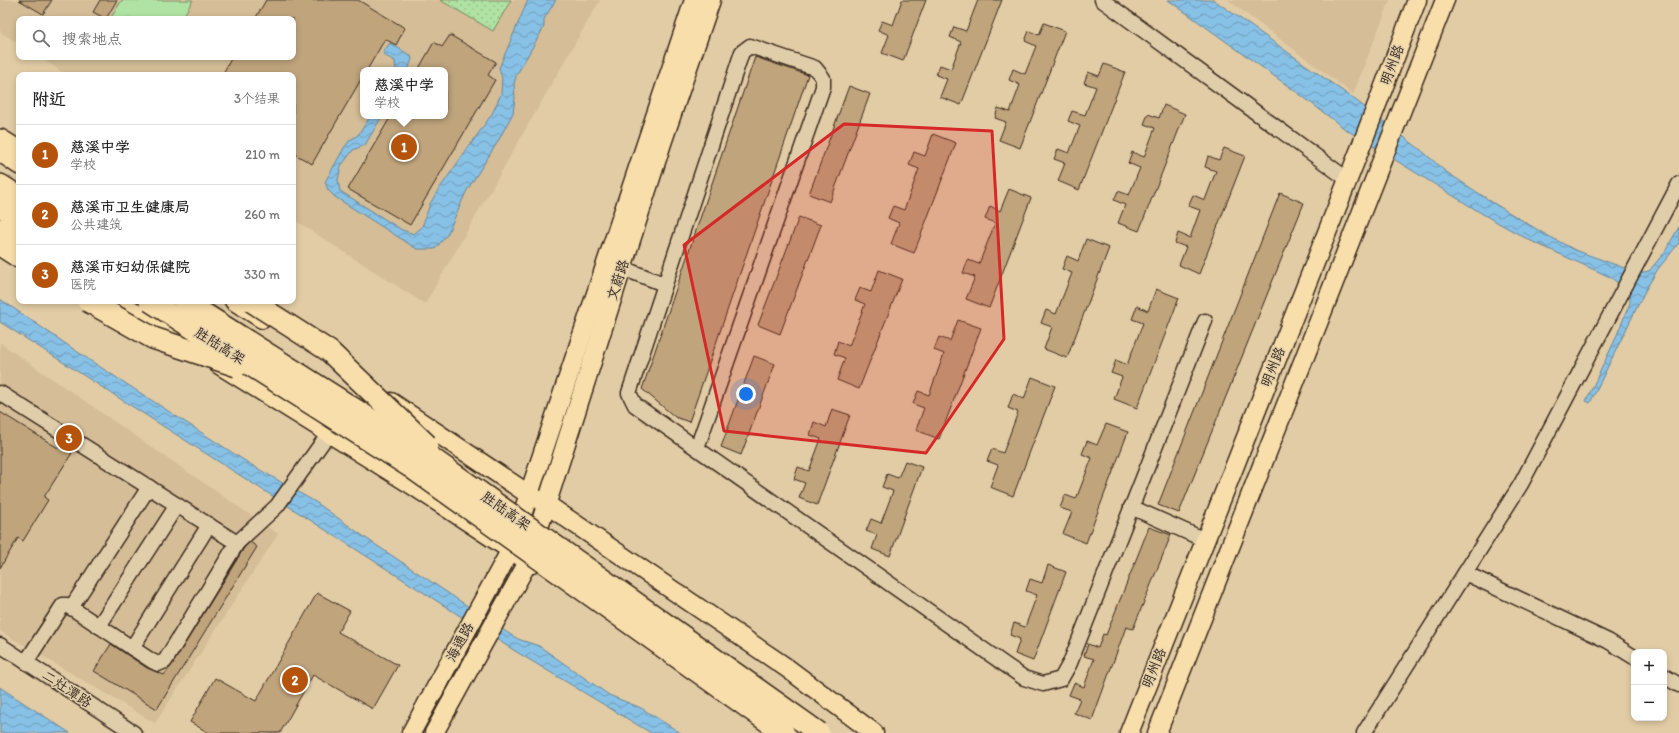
<!DOCTYPE html>
<html lang="zh">
<meta charset="utf-8">
<style>
:root{--surface:#fff;--page:#f2f2f2;--text:#222;--muted:#767676;--line:#e0e0e0;--accent:#b45309}
body{margin:0;font-family:Itim,"LXGW WenKai TC",sans-serif;background:var(--page);color:var(--text)}
.controls{position:absolute;right:12px;bottom:12px;display:grid;overflow:hidden;border-radius:8px;box-shadow:0 2px 6px #0003}
.controls button{width:36px;height:36px;display:grid;place-items:center;padding:0;border:0;border-bottom:1px solid var(--line);background:var(--surface);color:var(--text);font:20px sans-serif}
.you{position:absolute;left:746px;top:394px;width:14px;height:14px;margin:-10px;border:3px solid #fff;border-radius:50%;background:#1a73e8;box-shadow:0 0 0 6px #1a73e833}
.badge{display:grid;place-items:center;width:26px;height:26px;border-radius:50%;background:var(--accent);color:#fff;font-size:13px;font-weight:700}
.pin{position:absolute;translate:-50% -50%;border:2px solid #fff;box-shadow:0 1px 4px #0006}
.popup{position:absolute;left:360px;top:67px;width:88px;height:52px;box-sizing:border-box;display:grid;place-content:center;border-radius:8px;background:var(--surface);filter:drop-shadow(0 1px 3px #0005);font-size:13px;white-space:nowrap;color:var(--muted)}
.popup b{font-size:15px;color:var(--text)}
.popup::after{content:'';position:absolute;left:50%;top:100%;margin-left:-8px;border:8px solid transparent;border-top-color:var(--surface)}
.list{margin:0;padding:0;list-style:none}
h2{display:flex;justify-content:space-between;align-items:center;height:52px;margin:0;padding:0 16px;font-size:17px}
h2 small{font-size:13px;font-weight:400;color:var(--muted)}
.list li{display:grid;grid-template-columns:26px 1fr auto;gap:12px;align-items:center;box-sizing:border-box;height:60px;padding:0 16px;border-top:1px solid var(--line)}
.list b{display:block;font-size:15px;white-space:nowrap}
.list p{margin:0;font-size:13px;white-space:nowrap;color:var(--muted)}
.list em{font-size:13px;font-style:normal;color:var(--muted)}
.icon{flex:none;width:22px;height:22px;fill:none;stroke:currentColor;stroke-width:2;stroke-linecap:round;stroke-linejoin:round}
.map{position:relative;flex:none;width:1679px;height:733px;overflow:hidden}
.search{position:absolute;background:var(--surface);box-shadow:0 2px 6px #0003;left:16px;top:16px;width:280px;height:44px;display:flex;align-items:center;gap:10px;box-sizing:border-box;padding:0 14px;border-radius:8px;color:var(--muted);font-size:15px}
.panel{position:absolute;background:var(--surface);box-shadow:0 2px 6px #0003;left:16px;top:72px;width:280px;height:232px;border-radius:8px}
.map>svg:first-child{display:block}
</style>
<div class="map">
<svg width="1679" height="733" viewBox="0 0 1679 733">
<defs>
<pattern id="grass-dots" width="8" height="8" patternUnits="userSpaceOnUse"><rect width="8" height="8" fill="#afe2a3"/><path d="M2 2h.1M6 6h.1" fill="none" stroke="#97c28c" stroke-width="1.8" stroke-linecap="round"/></pattern>
<pattern id="water-waves" width="16" height="10" patternUnits="userSpaceOnUse"><rect width="16" height="10" fill="#87c1e6"/><path d="M0 5q4-4 8 0t8 0" fill="none" stroke="#709dba"/></pattern>
</defs>
<rect width="100%" height="100%" fill="#e1cca5"/>
<filter id="ink" filterUnits="userSpaceOnUse"><feTurbulence type="fractalNoise" baseFrequency=".025" numOctaves="2"/><feDisplacementMap in="SourceGraphic" scale="8" xChannelSelector="R" yChannelSelector="G"/><feConvolveMatrix kernelMatrix="1 2 1 2 8 2 1 2 1" color-interpolation-filters="sRGB"/></filter>
<g filter="url(#ink)">
<g fill="#d4bd97" fill-rule="evenodd">
<path d="M0 0H600L425 304 293 219V75H67L39 57H293V19H19V44L0 32ZM363 70H445V116H363Z"/>
<path d="M1228 0H1390L1353 94Z"/>
<path d="M0 343 278 534 155 723 0 631Z"/>
</g>
<path fill="url(#grass-dots)" stroke="#758660" d="M440 0H511L493 31Z"/>
<path fill="#afe2a3" stroke="#758660" d="M122 0H193L183 17 187 19H110Z"/>
<g fill="url(#water-waves)" stroke="#698596">
<path d="M528 0H556L544 19V27L516 76 514 84 515 98 513 113 497 143 466 192 447 235 435 249H417L335 197 328 190 325 182 344 148 350 140 358 135 371 116H382L365 145 353 150 341 166 338 180 340 191 402 230 414 234 422 227 430 204 437 192 492 114 501 94 502 78 499 68Z"/>
<path d="M1168 0H1214L1354 99 1421 150 1445 171 1495 204 1543 233 1575 250 1638 273 1649 271 1664 253 1679 227V243L1658 269 1645 291 1590 403 1586 401 1614 342 1630 303V296L1626 289 1610 277 1529 240 1486 216 1345 129 1302 96Z"/>
<path d="M390 43 411 56 412 59 408 70H396L395 61 384 55V51Z"/>
<path d="M0 299 91 361 250 464 317 503 370 541 511 635 518 639 539 646 609 695 641 708 681 733H651L515 651 0 322Z"/>
<path d="M0 687 1 688 70 733H0Z"/>
</g>
<g fill="#bfa47c" stroke="#3b2a1e">
<path d="M19 0H52L43 14Z"/>
<path d="M100 0H117L106 19 93 12Z"/>
<path d="M266 0H358L405 28 396 45 385 39 367 70H363V76L312 164 293 153V75H222L232 57H293V19H255Z"/>
<path d="M902 0H926L903 61 882 53 889 35 878 30 882 21 893 25Z"/>
<path d="M978 0H1002L961 105 940 97 947 79 936 75 940 65 951 69 961 42 950 37 954 27 966 31Z"/>
<path d="M1044 23 1065 31 1020 148 999 140 1006 122 995 118 998 108 1010 112 1020 85 1009 80 1013 69 1025 74 1036 46 1025 41 1029 31 1039 35Z"/>
<path d="M450 35 496 62 488 75 495 80 410 225 348 189 391 116H445V70H418L434 42 442 47Z"/>
<path d="M755 57 808 75 689 422 675 417 642 389Z"/>
<path d="M1104 64 1125 72 1079 190 1058 181 1065 163 1054 159 1058 149 1069 153 1080 126 1068 121 1072 111 1085 115 1096 87 1084 83 1088 72 1099 76Z"/>
<path d="M849 86 870 94 830 202 809 194Z"/>
<path d="M1164 105 1185 114 1139 231 1118 223 1125 205 1114 200 1118 191 1129 195 1140 168 1128 163 1132 152 1144 157 1155 128 1144 124 1148 114 1159 118Z"/>
<path d="M933 134 956 143 914 253 891 244 899 223 888 218 893 206 904 210 919 169 909 165 914 152 925 156Z"/>
<path d="M1224 148 1245 156 1199 274 1179 265 1186 247 1175 243 1178 233 1190 238 1200 210 1188 206 1193 195 1205 200 1216 171 1205 167 1208 156 1219 160Z"/>
<path d="M1009 189 1031 198 989 308 966 299 975 277 963 273 968 260 979 264 995 223 985 219 990 206 1000 211Z"/>
<path d="M1280 193 1304 203 1179 513 1158 505Z"/>
<path d="M799 217 821 225 780 334 758 325Z"/>
<path d="M1086 239 1109 248 1067 358 1044 349 1052 327 1041 323 1046 310 1056 314 1072 273 1062 269 1067 256 1078 261Z"/>
<path d="M879 270 902 279 859 389 837 380 845 358 834 354 838 341 849 346 865 304 855 300 860 288 871 292Z"/>
<path d="M1156 289 1179 298 1137 408 1114 399 1122 377 1111 373 1116 360 1127 365 1143 323 1132 319 1137 306 1148 311Z"/>
<path d="M958 320 981 328 939 439 916 430 924 408 913 404 918 391 929 395 944 354 934 350 939 337 950 341Z"/>
<path d="M754 356 775 364 741 455 721 447Z"/>
<path d="M1032 377 1055 386 1013 496 990 487 998 465 987 461 992 449 1003 453 1018 412 1008 408 1013 394 1024 399Z"/>
<path d="M832 409 850 415 817 505 799 498 805 483 794 479 798 467 809 471 821 439 810 435 814 422 826 427Z"/>
<path d="M0 412 58 448 60 445 72 453 44 497 48 500 23 541 18 538 0 568Z"/>
<path d="M1106 424 1128 432 1086 543 1063 534 1072 512 1060 508 1065 495 1076 499 1092 458 1082 454 1087 441 1097 445Z"/>
<path d="M905 461 922 467 890 556 872 549 877 535 866 531 871 519 881 523 893 491 882 487 887 474 898 478Z"/>
<path d="M1149 527 1171 535 1133 629 1126 627 1092 720 1074 713 1080 699 1069 695 1074 683 1084 687 1094 659 1084 656 1088 644 1098 648 1103 634 1106 635Z"/>
<path d="M250 542 257 547 157 709 94 671 111 644 147 668 164 675 172 665 244 548Z"/>
<path d="M1048 565 1066 572 1033 661 1015 654 1020 639 1010 635 1014 623 1025 627 1037 595 1026 591 1030 579 1042 583Z"/>
<path d="M317 593 350 611 338 632 398 665 373 709 313 675 280 733H209L190 722 215 678 256 701Z"/>
</g>
<g fill="none" stroke-linecap="round" stroke-linejoin="round">
<defs>
<g id="minor">
<path d="M1102 0 1347 179"/>
<path d="M622 268 664 284"/>
<path d="M0 393 237 543"/>
<path d="M697 448 823 87V78L815 68 750 46 742 52 629 393 635 405 1024 678 1043 684 1061 679 1070 663 1205 321"/>
<path d="M1131 507 1205 540"/>
<path d="M1465 573 1608 641 1634 657"/>
<path d="M71 608 149 487"/>
<path d="M99 626 177 505"/>
<path d="M0 645 134 733"/>
<path d="M132 648 209 525"/>
<path d="M26 662 63 605H67L152 661 158 664 165 661 237 543 277 506 329 433"/>
<path d="M1664 676 1679 685"/>
<path d="M1364 733 1521 484 1679 184"/>
</g>
<g id="major">
<path d="M0 152 19 165"/>
<path d="M0 228 19 240"/>
<path d="M117 301 186 344"/>
<path d="M234 301 262 319"/>
<path d="M218 364 409 483 532 564"/>
<path d="M391 402 528 494 546 504 787 668 874 733"/>
<path d="M411 733 510 551 694 0"/>
<path d="M434 733 528 562 662 143 711 0"/>
<path d="M1129 733 1360 149 1417 0"/>
<path d="M1157 733 1445 0"/>
</g>
<g id="highway">
<path d="M0 140 19 152"/>
<path d="M0 185 19 197"/>
<path d="M0 206 19 218"/>
<path d="M0 245 19 257"/>
</g>
</defs>
<use href="#minor" stroke="#3b2a1e" stroke-width="17"/>
<use href="#major" stroke="#3b2a1e" stroke-width="21"/>
<use href="#highway" stroke="#3b2a1e" stroke-width="24"/>
<use href="#minor" stroke="#e0ceab" stroke-width="14"/>
<use href="#major" stroke="#f8deab" stroke-width="18"/>
<use href="#highway" stroke="#f8deab" stroke-width="21"/>
<defs>
<g id="highway-bridge">
<path d="M88 301 153 338 237 366"/>
<path d="M150 301 412 468 784 733"/>
<path d="M184 301 430 457 819 733"/>
<path d="M251 301 329 351 427 445"/>
</g>
</defs>
<use href="#highway-bridge" stroke="#3b2a1e" stroke-width="24" stroke-linecap="butt"/>
<use href="#highway-bridge" stroke="#f8deab" stroke-width="21"/>
</g>
</g>
<path fill="#d62828" fill-opacity="0.2" stroke="#d62828" stroke-width="3" stroke-linejoin="round" d="M844 124 992 131 1004 339 926 453 724 431 684 245Z"/>
<g text-anchor="middle" dominant-baseline="central" stroke-width="3" stroke-linejoin="round" paint-order="stroke">
<g font-size="14" fill="#3b2a1e" stroke="#e0ceab">
<text transform="translate(1392 65) rotate(-69)">明州路</text>
<text transform="translate(618 280) rotate(-72)">文蔚路</text>
<text transform="translate(220 346) rotate(32)">胜陆高架</text>
<text transform="translate(1273 367) rotate(-68)">明州路</text>
<text transform="translate(506 511) rotate(35)">胜陆高架</text>
<text transform="translate(460 642) rotate(-62)">海通路</text>
<text transform="translate(1154 668) rotate(-68)">明州路</text>
<text transform="translate(67 689) rotate(33)">二灶潭路</text>
</g>
</g>
</svg>
<div class="controls">
<button>+</button>
<button>−</button>
</div>
<div class="you"></div>
<div class="pin badge" style="left:404px;top:147px">1</div>
<div class="popup"><b>慈溪中学</b>学校</div>
<div class="pin badge" style="left:295px;top:680px">2</div>
<div class="pin badge" style="left:69px;top:438px">3</div>
<div class="search"><svg class="icon" aria-label="search" viewBox="0 0 24 24"><circle cx="10" cy="10" r="6"/><path d="M15 15l6 6"/></svg>搜索地点</div>
<section class="panel">
<h2>附近<small>3个结果</small></h2>
<ul class="list">
<li><span class="badge">1</span><div><b>慈溪中学</b><p>学校</p></div><em>210 m</em></li>
<li><span class="badge">2</span><div><b>慈溪市卫生健康局</b><p>公共建筑</p></div><em>260 m</em></li>
<li><span class="badge">3</span><div><b>慈溪市妇幼保健院</b><p>医院</p></div><em>330 m</em></li>
</ul>
</section>
</div>
